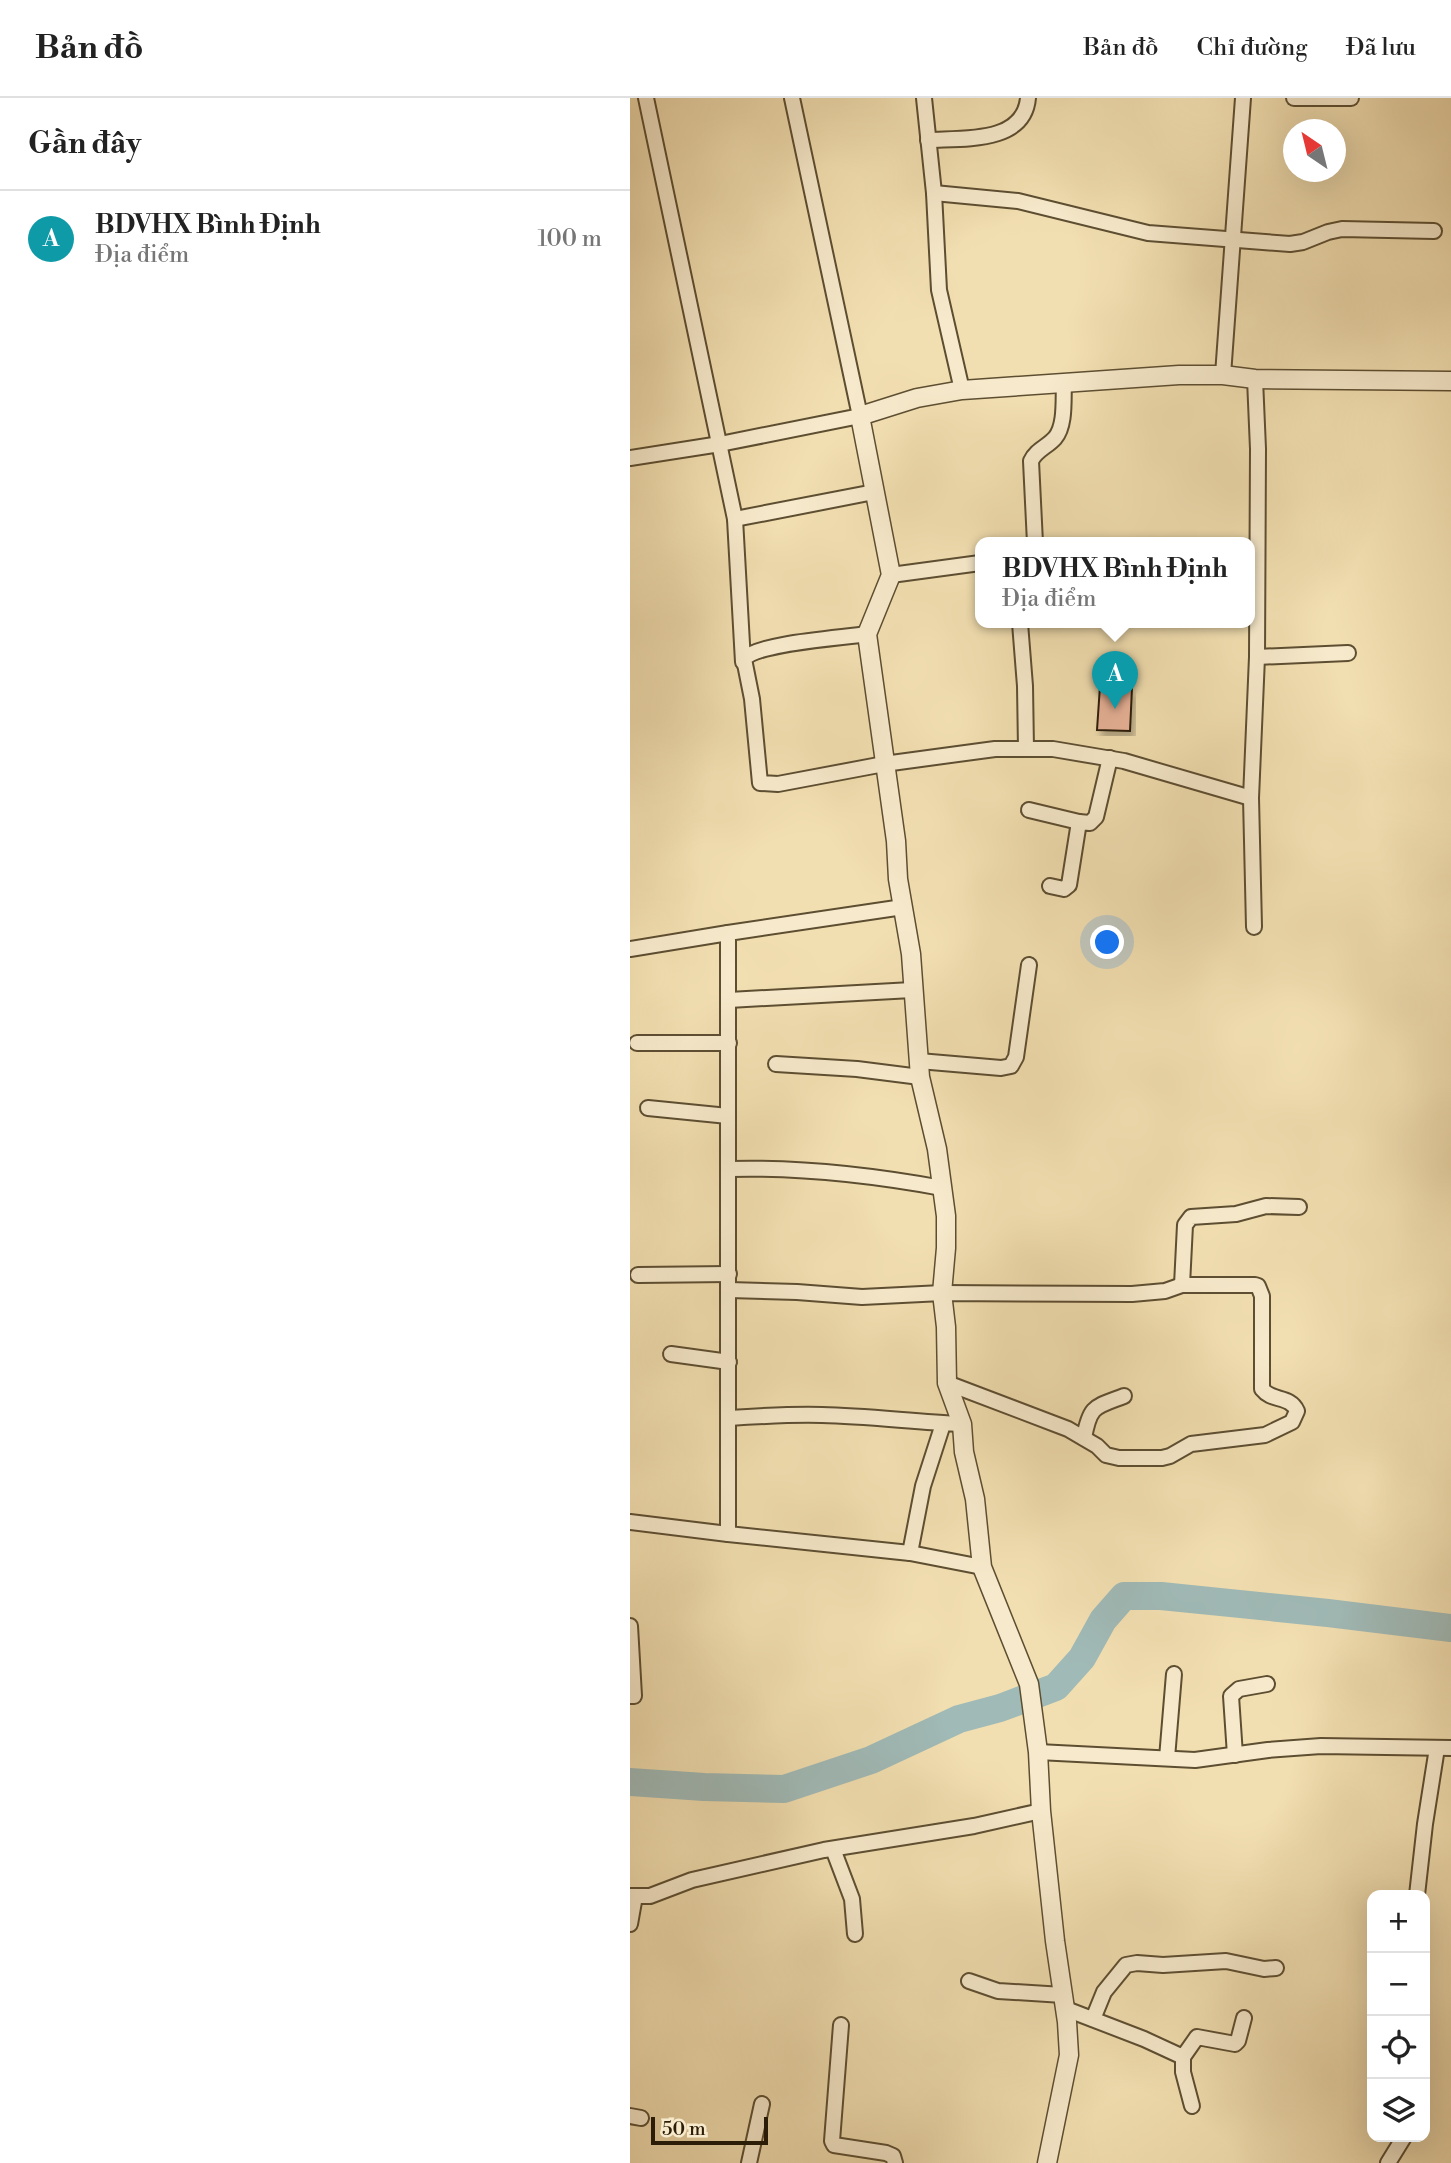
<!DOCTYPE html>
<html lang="vi">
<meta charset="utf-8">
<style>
:root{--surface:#fff;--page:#f2f2f2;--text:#222;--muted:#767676;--line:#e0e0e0;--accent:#d93025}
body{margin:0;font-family:"Libre Bodoni",serif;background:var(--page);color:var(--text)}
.controls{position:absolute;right:21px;bottom:21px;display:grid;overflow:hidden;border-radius:14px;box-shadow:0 7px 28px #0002}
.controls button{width:63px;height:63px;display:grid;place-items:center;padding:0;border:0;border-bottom:2px solid var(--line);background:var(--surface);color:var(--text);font:35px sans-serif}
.compass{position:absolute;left:653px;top:21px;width:63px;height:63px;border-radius:50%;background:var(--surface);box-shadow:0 7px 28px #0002;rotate:325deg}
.scale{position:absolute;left:21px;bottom:18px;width:117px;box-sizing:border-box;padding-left:7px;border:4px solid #2b1d08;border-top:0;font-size:19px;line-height:24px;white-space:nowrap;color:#2b1d08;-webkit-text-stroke:5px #f7eacc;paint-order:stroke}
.you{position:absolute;left:478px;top:845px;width:24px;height:24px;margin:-18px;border:5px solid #fff;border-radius:50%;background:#1a73e8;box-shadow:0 0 0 10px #1a73e833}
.badge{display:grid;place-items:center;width:46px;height:46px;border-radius:50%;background:var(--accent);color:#fff;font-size:23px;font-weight:700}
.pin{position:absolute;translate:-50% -58px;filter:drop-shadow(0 2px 4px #0008)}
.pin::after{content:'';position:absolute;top:37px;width:24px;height:21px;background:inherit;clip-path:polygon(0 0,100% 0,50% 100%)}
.popup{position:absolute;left:345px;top:439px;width:280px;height:91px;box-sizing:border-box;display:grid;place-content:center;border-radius:14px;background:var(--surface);filter:drop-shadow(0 2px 5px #0005);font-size:23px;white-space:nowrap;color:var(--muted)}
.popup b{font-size:26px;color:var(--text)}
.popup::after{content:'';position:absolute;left:50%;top:100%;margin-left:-14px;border:14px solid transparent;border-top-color:var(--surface)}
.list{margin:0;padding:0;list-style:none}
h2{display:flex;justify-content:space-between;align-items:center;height:91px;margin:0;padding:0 28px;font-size:30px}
h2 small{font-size:23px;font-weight:400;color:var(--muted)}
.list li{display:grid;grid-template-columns:46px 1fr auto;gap:21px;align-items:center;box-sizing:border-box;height:98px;padding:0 28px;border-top:2px solid var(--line)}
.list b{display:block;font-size:26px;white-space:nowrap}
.list p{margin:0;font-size:23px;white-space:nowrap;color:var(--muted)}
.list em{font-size:23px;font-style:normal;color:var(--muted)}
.icon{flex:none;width:38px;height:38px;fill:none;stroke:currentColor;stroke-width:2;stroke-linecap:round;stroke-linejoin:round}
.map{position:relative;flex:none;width:821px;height:2065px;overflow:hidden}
header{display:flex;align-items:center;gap:42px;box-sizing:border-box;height:98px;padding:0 35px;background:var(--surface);border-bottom:2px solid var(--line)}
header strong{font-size:33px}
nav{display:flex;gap:38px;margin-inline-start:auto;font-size:24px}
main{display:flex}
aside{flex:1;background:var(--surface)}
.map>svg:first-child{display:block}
</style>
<header>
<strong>Bản đồ</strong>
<nav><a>Bản đồ</a><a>Chỉ đường</a><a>Đã lưu</a></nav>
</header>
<main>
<aside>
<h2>Gần đây<small></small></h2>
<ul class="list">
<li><span class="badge" style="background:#0f9aa8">A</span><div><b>BDVHX Bình Định</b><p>Địa điểm</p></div><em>100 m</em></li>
</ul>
</aside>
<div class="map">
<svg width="821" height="2065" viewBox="0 0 821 2065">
<defs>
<filter id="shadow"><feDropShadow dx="4.5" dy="8" stdDeviation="3.5" flood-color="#0004"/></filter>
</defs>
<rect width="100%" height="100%" fill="#f2dfb1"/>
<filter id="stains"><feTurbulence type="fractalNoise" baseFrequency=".00286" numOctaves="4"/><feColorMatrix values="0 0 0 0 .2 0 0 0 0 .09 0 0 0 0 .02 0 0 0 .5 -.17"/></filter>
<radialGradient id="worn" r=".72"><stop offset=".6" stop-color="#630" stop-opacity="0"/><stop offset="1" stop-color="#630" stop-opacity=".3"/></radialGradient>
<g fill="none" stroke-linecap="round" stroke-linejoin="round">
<path stroke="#a0bab7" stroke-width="28" d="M0 1684 74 1689 154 1691 241 1662 329 1621 370 1610 426 1589 452 1560 473 1522 494 1498H531L698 1515 821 1530"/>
</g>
<path fill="#e8b298" stroke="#2b1d08" stroke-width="2" filter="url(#shadow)" d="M470 588 502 590 500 633 467 632Z"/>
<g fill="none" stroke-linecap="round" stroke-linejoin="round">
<defs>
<g id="minor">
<path d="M16 0 105 421 113 564"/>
<path d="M294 0 304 95 309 192 332 292"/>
<path d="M664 0H721"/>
<path d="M298 42C332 40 394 46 398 0"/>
<path d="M304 95 388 103 518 135 660 146 673 144 698 134 712 131 804 133"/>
<path d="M593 277 613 0"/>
<path d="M0 360 90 346 230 318 162 0"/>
<path d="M105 421 244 394"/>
<path d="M405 445 401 363C406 352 417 349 425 340 436 327 433 300 434 284"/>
<path d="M261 477 350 465"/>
<path d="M390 525 395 588 396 651"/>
<path d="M237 536C212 540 127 545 114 561L122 601 130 685 148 686 254 666 365 651H423L494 663 621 700"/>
<path d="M627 559 718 555"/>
<path d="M399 712 449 724"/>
<path d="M420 788 434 791 439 787 449 724 460 725 466 719 480 660"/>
<path d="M273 809 98 835V1436L280 1455 352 1469"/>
<path d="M624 829 621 700 627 559 628 351 625 281"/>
<path d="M0 851 98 835"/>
<path d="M99 902 282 892"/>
<path d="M7 945H99"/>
<path d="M289 963 371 970 381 968 386 959 399 867"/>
<path d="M146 966 227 971 290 979"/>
<path d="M18 1010 98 1018"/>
<path d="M99 1071C171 1069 241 1077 312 1090"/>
<path d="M8 1177 99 1176"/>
<path d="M552 1187 555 1127 561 1119 606 1116 636 1108 669 1109"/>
<path d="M99 1192 167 1194 232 1199 312 1195 502 1196 535 1193 552 1187H625L628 1188 632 1198V1291C642 1304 660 1297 667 1313L662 1324 635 1337 561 1346 540 1358 532 1360H489L476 1357 467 1348 438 1331 317 1285"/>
<path d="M41 1256 99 1264"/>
<path d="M99 1320C130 1318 161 1316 192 1317 238 1318 285 1324 332 1326"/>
<path d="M454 1340C460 1307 465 1309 494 1298"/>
<path d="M0 1424 98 1436"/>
<path d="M280 1455 293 1388 313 1326"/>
<path d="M0 1528 4 1598H0"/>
<path d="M408 1654 565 1662 638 1652 691 1648 821 1650"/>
<path d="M605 1657 601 1598 609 1591 637 1586"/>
<path d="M537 1660 544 1576"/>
<path d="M203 1751 222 1801 225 1836"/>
<path d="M787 1797 795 1726 807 1650"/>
<path d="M0 1798H20L62 1782 194 1752 344 1728 411 1713"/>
<path d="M0 1826 5 1798"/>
<path d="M339 1883 368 1893 433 1897"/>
<path d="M436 1911 514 1941 553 1959 567 1939 605 1946 608 1943 614 1920"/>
<path d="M463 1921 474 1894 496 1867 507 1865 533 1867 596 1863 634 1871 646 1870"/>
<path d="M211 1927 202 2043 204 2047 256 2055 263 2058 265 2065"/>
<path d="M553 1959V1974L562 2008"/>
<path d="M0 2018 11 2020"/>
<path d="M119 2065 132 2006"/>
<path d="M758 2065 774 2039"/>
</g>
<path id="tertiary" d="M417 2065 439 1957 437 1924 425 1843 411 1713 408 1654 399 1586 352 1469 345 1401 334 1354 332 1326 317 1285 316 1229 312 1195 316 1150V1118L307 1051 290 979 281 856 268 781 266 743 237 536 261 477 230 318 287 300 332 292 549 277H593L625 281 821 283"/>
</defs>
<use href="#minor" stroke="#5d4e32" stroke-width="18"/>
<use href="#tertiary" stroke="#5d4e32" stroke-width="21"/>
<use href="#minor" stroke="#f7eacc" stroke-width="14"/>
<use href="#tertiary" stroke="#f7eacc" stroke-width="18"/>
</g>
<rect width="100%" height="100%" filter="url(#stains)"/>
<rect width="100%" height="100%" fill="url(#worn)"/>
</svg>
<div class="controls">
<button>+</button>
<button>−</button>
<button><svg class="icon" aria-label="locate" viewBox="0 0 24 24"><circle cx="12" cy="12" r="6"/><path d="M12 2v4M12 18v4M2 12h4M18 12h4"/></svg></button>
<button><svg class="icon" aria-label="layers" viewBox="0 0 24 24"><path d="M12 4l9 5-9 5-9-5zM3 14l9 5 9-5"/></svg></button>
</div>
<svg class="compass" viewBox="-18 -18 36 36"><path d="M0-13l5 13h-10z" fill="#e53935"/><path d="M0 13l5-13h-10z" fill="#767676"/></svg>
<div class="scale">50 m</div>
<div class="you"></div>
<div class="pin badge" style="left:485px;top:611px;background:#0f9aa8">A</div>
<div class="popup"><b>BDVHX Bình Định</b>Địa điểm</div>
</div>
</main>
